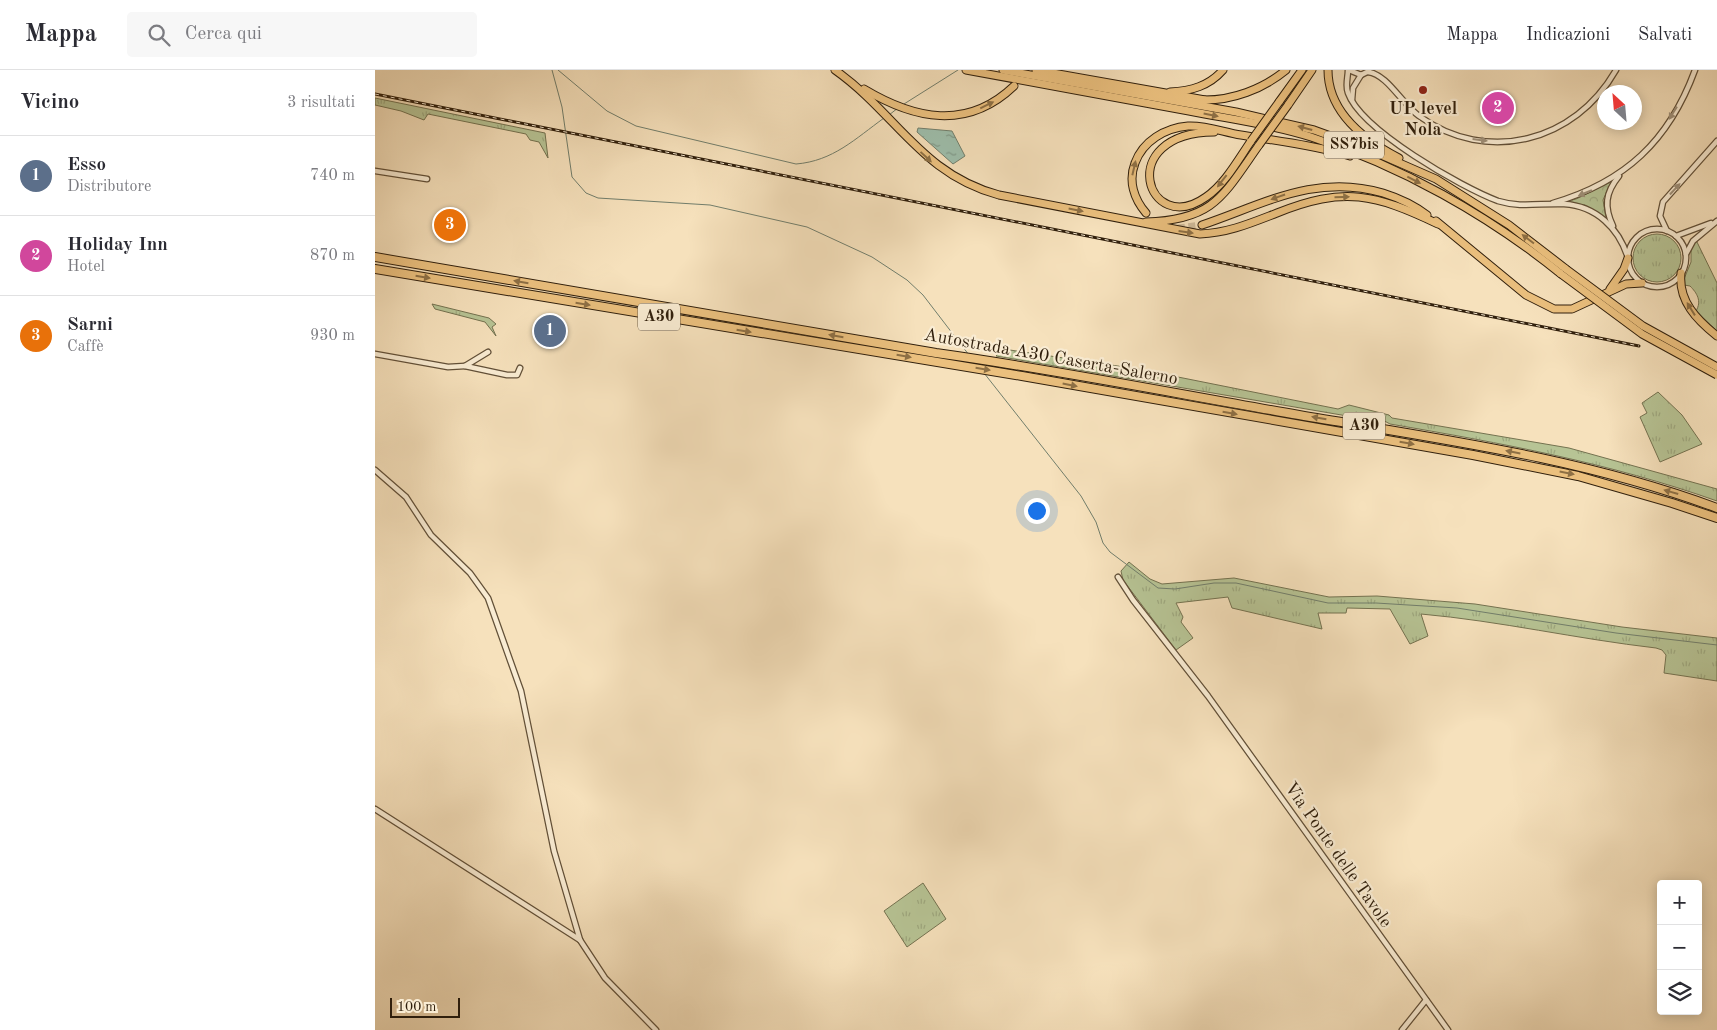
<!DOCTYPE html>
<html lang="it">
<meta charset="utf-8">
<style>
:root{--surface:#fff;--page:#f7f7f7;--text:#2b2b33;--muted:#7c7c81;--line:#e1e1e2;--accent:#8f2418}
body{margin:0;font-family:"Old Standard TT",serif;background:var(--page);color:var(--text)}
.controls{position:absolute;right:15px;bottom:15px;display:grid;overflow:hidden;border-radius:5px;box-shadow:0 2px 12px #0003}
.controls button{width:45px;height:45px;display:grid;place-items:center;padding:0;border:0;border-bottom:1px solid var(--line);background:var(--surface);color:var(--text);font:25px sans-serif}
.compass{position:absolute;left:1222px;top:15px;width:45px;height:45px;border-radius:50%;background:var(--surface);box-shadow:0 2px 12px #0003;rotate:334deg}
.scale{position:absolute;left:15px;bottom:12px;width:70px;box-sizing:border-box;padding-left:5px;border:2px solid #301f0c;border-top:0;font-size:14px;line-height:18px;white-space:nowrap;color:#301f0c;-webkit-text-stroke:4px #f9ecd3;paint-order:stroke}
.you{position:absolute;left:661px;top:440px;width:18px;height:18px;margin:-12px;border:4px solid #fff;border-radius:50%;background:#1a73e8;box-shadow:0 0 0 8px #1a73e833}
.badge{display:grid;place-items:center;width:32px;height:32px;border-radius:50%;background:var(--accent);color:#fff;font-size:16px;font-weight:700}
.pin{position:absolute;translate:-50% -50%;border:2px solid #fff;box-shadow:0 1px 5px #0006}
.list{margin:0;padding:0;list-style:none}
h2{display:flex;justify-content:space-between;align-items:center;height:65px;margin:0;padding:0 20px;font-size:21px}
h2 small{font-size:16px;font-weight:400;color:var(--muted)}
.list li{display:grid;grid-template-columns:32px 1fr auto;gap:15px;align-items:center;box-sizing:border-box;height:80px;padding:0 20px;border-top:1px solid var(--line)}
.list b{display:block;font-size:19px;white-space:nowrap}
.list p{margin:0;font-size:16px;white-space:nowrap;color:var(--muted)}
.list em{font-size:16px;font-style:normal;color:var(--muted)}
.icon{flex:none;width:28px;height:28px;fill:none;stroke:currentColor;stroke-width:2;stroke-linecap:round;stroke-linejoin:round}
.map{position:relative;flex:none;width:1342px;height:960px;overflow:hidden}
header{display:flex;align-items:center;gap:30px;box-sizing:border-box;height:70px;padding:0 25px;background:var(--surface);border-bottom:1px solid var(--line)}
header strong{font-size:24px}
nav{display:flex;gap:28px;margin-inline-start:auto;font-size:18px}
.search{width:350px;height:45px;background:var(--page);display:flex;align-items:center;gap:12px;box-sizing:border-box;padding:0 18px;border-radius:5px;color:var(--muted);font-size:19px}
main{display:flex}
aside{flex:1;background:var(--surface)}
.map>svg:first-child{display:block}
</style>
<header>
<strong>Mappa</strong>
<div class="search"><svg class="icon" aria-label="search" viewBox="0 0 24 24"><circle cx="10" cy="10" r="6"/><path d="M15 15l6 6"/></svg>Cerca qui</div>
<nav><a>Mappa</a><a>Indicazioni</a><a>Salvati</a></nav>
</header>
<main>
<aside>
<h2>Vicino<small>3 risultati</small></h2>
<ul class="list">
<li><span class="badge" style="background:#5c6f8a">1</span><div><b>Esso</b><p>Distributore</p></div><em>740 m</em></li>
<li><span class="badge" style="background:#d1479c">2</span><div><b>Holiday Inn</b><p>Hotel</p></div><em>870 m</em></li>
<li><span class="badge" style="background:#e8710a">3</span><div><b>Sarni</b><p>Caffè</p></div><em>930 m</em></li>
</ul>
</aside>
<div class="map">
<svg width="1342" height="960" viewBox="0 0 1342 960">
<defs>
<pattern id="grass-tufts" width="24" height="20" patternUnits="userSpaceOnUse" patternTransform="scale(1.25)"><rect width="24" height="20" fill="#b7c495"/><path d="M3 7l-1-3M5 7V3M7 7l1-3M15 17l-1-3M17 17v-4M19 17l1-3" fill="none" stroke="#9ea87f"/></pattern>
<pattern id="forest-crowns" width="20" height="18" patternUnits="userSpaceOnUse" patternTransform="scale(1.25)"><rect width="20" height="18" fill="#b7c495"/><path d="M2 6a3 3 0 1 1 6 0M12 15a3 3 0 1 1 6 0" fill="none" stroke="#9ea87f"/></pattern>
<pattern id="water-ripples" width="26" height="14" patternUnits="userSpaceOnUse" patternTransform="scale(1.25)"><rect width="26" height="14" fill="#9dbeac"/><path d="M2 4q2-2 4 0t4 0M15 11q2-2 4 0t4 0" fill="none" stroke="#809a8a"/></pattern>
</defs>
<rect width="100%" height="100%" fill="#f6e1bc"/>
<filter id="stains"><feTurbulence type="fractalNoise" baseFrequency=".004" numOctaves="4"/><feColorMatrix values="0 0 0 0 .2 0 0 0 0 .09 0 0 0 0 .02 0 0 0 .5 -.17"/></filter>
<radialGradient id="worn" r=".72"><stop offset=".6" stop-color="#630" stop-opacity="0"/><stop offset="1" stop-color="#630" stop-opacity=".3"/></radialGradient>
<g fill="url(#grass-tufts)" stroke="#747250">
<path d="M0 28 170 63 173 88 164 72 155 70 151 64 53 44 49 50 26 41 0 35Z"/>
<circle cx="1282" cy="188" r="24"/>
<path d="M1321 170 1342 213V261L1321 241C1327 231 1322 223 1315 216L1309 215V209L1316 192V179Z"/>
<path d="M57 234 114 248 121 254 117 257 121 266 110 252 60 239Z"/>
<path d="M628 279 763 299 963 339 974 335 1014 345 1017 348 1194 378 1342 419V431C1235 393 1126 373 1015 354L1004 348H984L621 286Z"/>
<path d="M1283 322 1307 345 1327 374 1285 392 1265 347 1272 343 1267 333Z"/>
<path d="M754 492 775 509 787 514 859 508 954 527 1002 526 1100 534 1247 557 1342 568V611L1289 603 1291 585 1287 580 1281 578C1202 569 1125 551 1046 544L1053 566 1035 574 1015 539 972 538 971 543H943L947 559 857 538 853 527 801 533 808 547 806 552 818 568 801 580 748 510 746 501Z"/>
<path d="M548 813 571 849 532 877 509 841Z"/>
</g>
<path fill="url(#forest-crowns)" stroke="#747250" d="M1236 112 1228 130 1231 148 1210 135 1189 132 1201 129Z"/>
<path fill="url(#water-ripples)" stroke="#717e6c" d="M543 58 577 61 590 86 578 94 542 62Z"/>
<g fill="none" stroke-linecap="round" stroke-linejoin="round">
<g stroke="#717e6c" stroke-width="1">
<path d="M177 0 187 37 197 107 211 123 223 128 335 135 432 157 497 187 532 210 548 225 594 285"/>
<path d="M183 0 232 41 261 56 421 94C458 91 480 69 509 48"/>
<path d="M529 34 583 0"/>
<path d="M514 45 523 38"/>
<path d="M609 303 706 426 721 452 728 473 735 482 783 518 800 519 839 513H861L953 533H1001L1082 538 1241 563 1342 575"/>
</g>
<path stroke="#ceba99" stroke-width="7" stroke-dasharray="7 3.5" stroke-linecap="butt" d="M803 158 827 155"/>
<defs>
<g id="minor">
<path d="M973 0C973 8 970 15 973 23 986 60 1086 117 1123 131 1146 138 1165 133 1189 134 1221 136 1244 158 1253 188"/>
<path d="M974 0 986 5 994 1"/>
<path d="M993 2C1012 4 1027 34 1044 46 1112 95 1200 72 1241 0"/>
<path d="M977 30 978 18 986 5"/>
<path d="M0 101 52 109"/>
<path d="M1178 133C1250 112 1294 71 1320 0"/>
<path d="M1238 156C1229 137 1230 123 1244 106"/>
<circle cx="1282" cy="188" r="29"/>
<path d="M1292 161 1285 146 1288 132 1342 71"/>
<path d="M1301 166 1336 153"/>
<path d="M1311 184 1318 171 1342 151"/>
<path d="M113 282 90 296 132 305H142L145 298"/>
<path d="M0 284 73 297 90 296"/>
<path d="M0 400 31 427 56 465 95 503 113 528 146 621 179 781 205 870 230 908 281 960"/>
<path d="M743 507 758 530 833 626 1073 960"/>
<path d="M0 739 205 870"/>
<path d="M1027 960 1051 930"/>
</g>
<g id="trunk">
<path d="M460 0C522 44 546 104 624 125L825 164C853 163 876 153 902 143 969 116 1000 124 1063 154"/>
<path d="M591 0C665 14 740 27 814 41 854 49 896 54 936 67 1026 96 1113 145 1186 204"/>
<path d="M628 0 861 42 939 60 997 81 1061 109 1134 155 1191 199"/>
<path d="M661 0 830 30"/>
<path d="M953 0C953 43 989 70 1024 88"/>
<path d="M489 19C539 49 592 61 639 16"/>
<path d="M795 22C816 21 834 16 848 0"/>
<path d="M826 30C857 31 888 19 911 0"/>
<path d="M904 32 927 0"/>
<path d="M913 35 937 0"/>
<path d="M839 62C738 63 772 169 831 127 850 114 863 90 876 71"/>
<path d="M771 143C759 129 753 111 760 93 768 71 790 58 813 56 831 55 848 62 866 65 902 71 939 75 975 86"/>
<path d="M1061 151 1151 225 1179 239H1197L1251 214 1267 213"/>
<path d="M771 152C839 150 848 126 884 75"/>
<path d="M827 155C889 134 941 103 1008 123 1024 128 1039 135 1052 145"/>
<path d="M1306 203C1303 231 1322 250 1342 266"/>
<path d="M1235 219 1249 199 1253 188"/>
</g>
<g id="motorway">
<path d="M0 187 561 283C683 300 803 324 924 345 1065 369 1208 388 1342 438"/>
<path d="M0 199 647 306 1098 385 1203 406 1297 433 1342 448"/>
</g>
</defs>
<use href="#minor" stroke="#625038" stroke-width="7"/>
<use href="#trunk" stroke="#301f0c" stroke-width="9"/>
<use href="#motorway" stroke="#301f0c" stroke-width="10"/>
<use href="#minor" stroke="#f9ecd3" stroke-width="4.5"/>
<use href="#trunk" stroke="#ebc07e" stroke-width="7"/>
<use href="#motorway" stroke="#ebc07e" stroke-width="8"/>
<defs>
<path id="rail" d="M0 24 1264 276"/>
</defs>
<use href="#rail" stroke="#301f0c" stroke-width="3"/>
<use href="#rail" stroke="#f9ecd3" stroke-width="1" stroke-dasharray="4" stroke-linecap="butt"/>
<defs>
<g id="trunk-bridge">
<path d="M876 71 904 32"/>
<path d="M884 75 913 35"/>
<path d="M1191 199 1268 256 1342 297"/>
<path d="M1186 204 1267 264 1342 305"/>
</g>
</defs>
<use href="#trunk-bridge" stroke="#301f0c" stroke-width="9" stroke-linecap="butt"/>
<use href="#trunk-bridge" stroke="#ebc07e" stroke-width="7"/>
</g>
<defs><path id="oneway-solid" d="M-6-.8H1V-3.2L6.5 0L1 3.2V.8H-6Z" transform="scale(1.25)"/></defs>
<g fill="#8e7045">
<use href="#oneway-solid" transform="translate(612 35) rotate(-26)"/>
<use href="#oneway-solid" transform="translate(836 45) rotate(11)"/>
<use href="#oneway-solid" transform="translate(930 58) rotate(-165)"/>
<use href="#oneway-solid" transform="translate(551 87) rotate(43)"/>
<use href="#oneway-solid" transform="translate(759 98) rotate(-77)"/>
<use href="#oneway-solid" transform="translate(1039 110) rotate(27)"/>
<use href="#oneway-solid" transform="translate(847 111) rotate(128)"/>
<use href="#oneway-solid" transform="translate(903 127) rotate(161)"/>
<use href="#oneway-solid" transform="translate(967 127) rotate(-2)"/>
<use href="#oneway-solid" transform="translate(701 140) rotate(11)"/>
<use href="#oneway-solid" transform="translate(811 162) rotate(8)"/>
<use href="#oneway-solid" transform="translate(1153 169) rotate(-143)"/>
<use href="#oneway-solid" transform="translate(48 207) rotate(9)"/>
<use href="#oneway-solid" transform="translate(146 212) rotate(-170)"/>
<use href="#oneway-solid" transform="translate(208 234) rotate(9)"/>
<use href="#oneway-solid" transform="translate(1316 239) rotate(-122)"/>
<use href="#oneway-solid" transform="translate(369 261) rotate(9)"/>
<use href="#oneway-solid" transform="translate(461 266) rotate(-170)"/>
<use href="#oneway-solid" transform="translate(529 286) rotate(10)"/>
<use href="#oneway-solid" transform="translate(608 299) rotate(9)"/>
<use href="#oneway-solid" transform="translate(695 315) rotate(11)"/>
<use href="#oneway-solid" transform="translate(855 343) rotate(10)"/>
<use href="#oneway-solid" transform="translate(944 348) rotate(-170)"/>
<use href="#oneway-solid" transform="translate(1032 373) rotate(10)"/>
<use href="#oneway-solid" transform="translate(1138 382) rotate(-169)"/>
<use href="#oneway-solid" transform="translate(1192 403) rotate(11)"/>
<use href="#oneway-solid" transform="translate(1296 422) rotate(-164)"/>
</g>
<g fill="#9f9079">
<use href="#oneway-solid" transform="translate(1298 43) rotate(122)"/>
<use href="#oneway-solid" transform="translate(1105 70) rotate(7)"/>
<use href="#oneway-solid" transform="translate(1300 119) rotate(-47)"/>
<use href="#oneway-solid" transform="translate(1210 123) rotate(157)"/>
</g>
<circle fill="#8f2418" stroke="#f9ecd3" stroke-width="2" cx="1048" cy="20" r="5"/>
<g text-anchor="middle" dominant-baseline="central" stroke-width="4.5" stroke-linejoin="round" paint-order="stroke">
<g fill="#f9ecd3" stroke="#6c5c48" stroke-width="1">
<rect x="949" y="61.5" width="60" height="27" rx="4"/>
<rect x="263" y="233.5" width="42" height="27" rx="4"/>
<rect x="968" y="342.5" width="42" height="27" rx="4"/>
</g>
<g font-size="16" font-weight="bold" fill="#301f0c">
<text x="979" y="75">SS7bis</text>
<text x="284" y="247">A30</text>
<text x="989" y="356">A30</text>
</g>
<g font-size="18" font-weight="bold" fill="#301f0c" stroke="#f9ecd3">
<text x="1048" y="39">UP level<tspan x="1048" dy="21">Nola</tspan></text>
</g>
<g font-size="18" fill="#301f0c" stroke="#f9ecd3">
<text transform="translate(676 287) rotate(10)">Autostrada A30 Caserta-Salerno</text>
<text transform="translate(963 785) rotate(55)">Via Ponte delle Tavole</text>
</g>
</g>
<rect width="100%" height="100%" filter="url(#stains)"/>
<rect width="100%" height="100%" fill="url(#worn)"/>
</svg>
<div class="controls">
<button>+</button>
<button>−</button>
<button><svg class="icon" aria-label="layers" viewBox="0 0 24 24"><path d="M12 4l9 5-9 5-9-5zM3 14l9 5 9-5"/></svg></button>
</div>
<svg class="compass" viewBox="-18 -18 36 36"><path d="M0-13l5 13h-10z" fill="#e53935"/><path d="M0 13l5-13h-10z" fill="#7c7c81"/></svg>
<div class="scale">100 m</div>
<div class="you"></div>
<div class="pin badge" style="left:175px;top:261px;background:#5c6f8a">1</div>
<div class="pin badge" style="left:1123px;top:38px;background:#d1479c">2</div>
<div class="pin badge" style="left:75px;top:155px;background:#e8710a">3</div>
</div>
</main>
